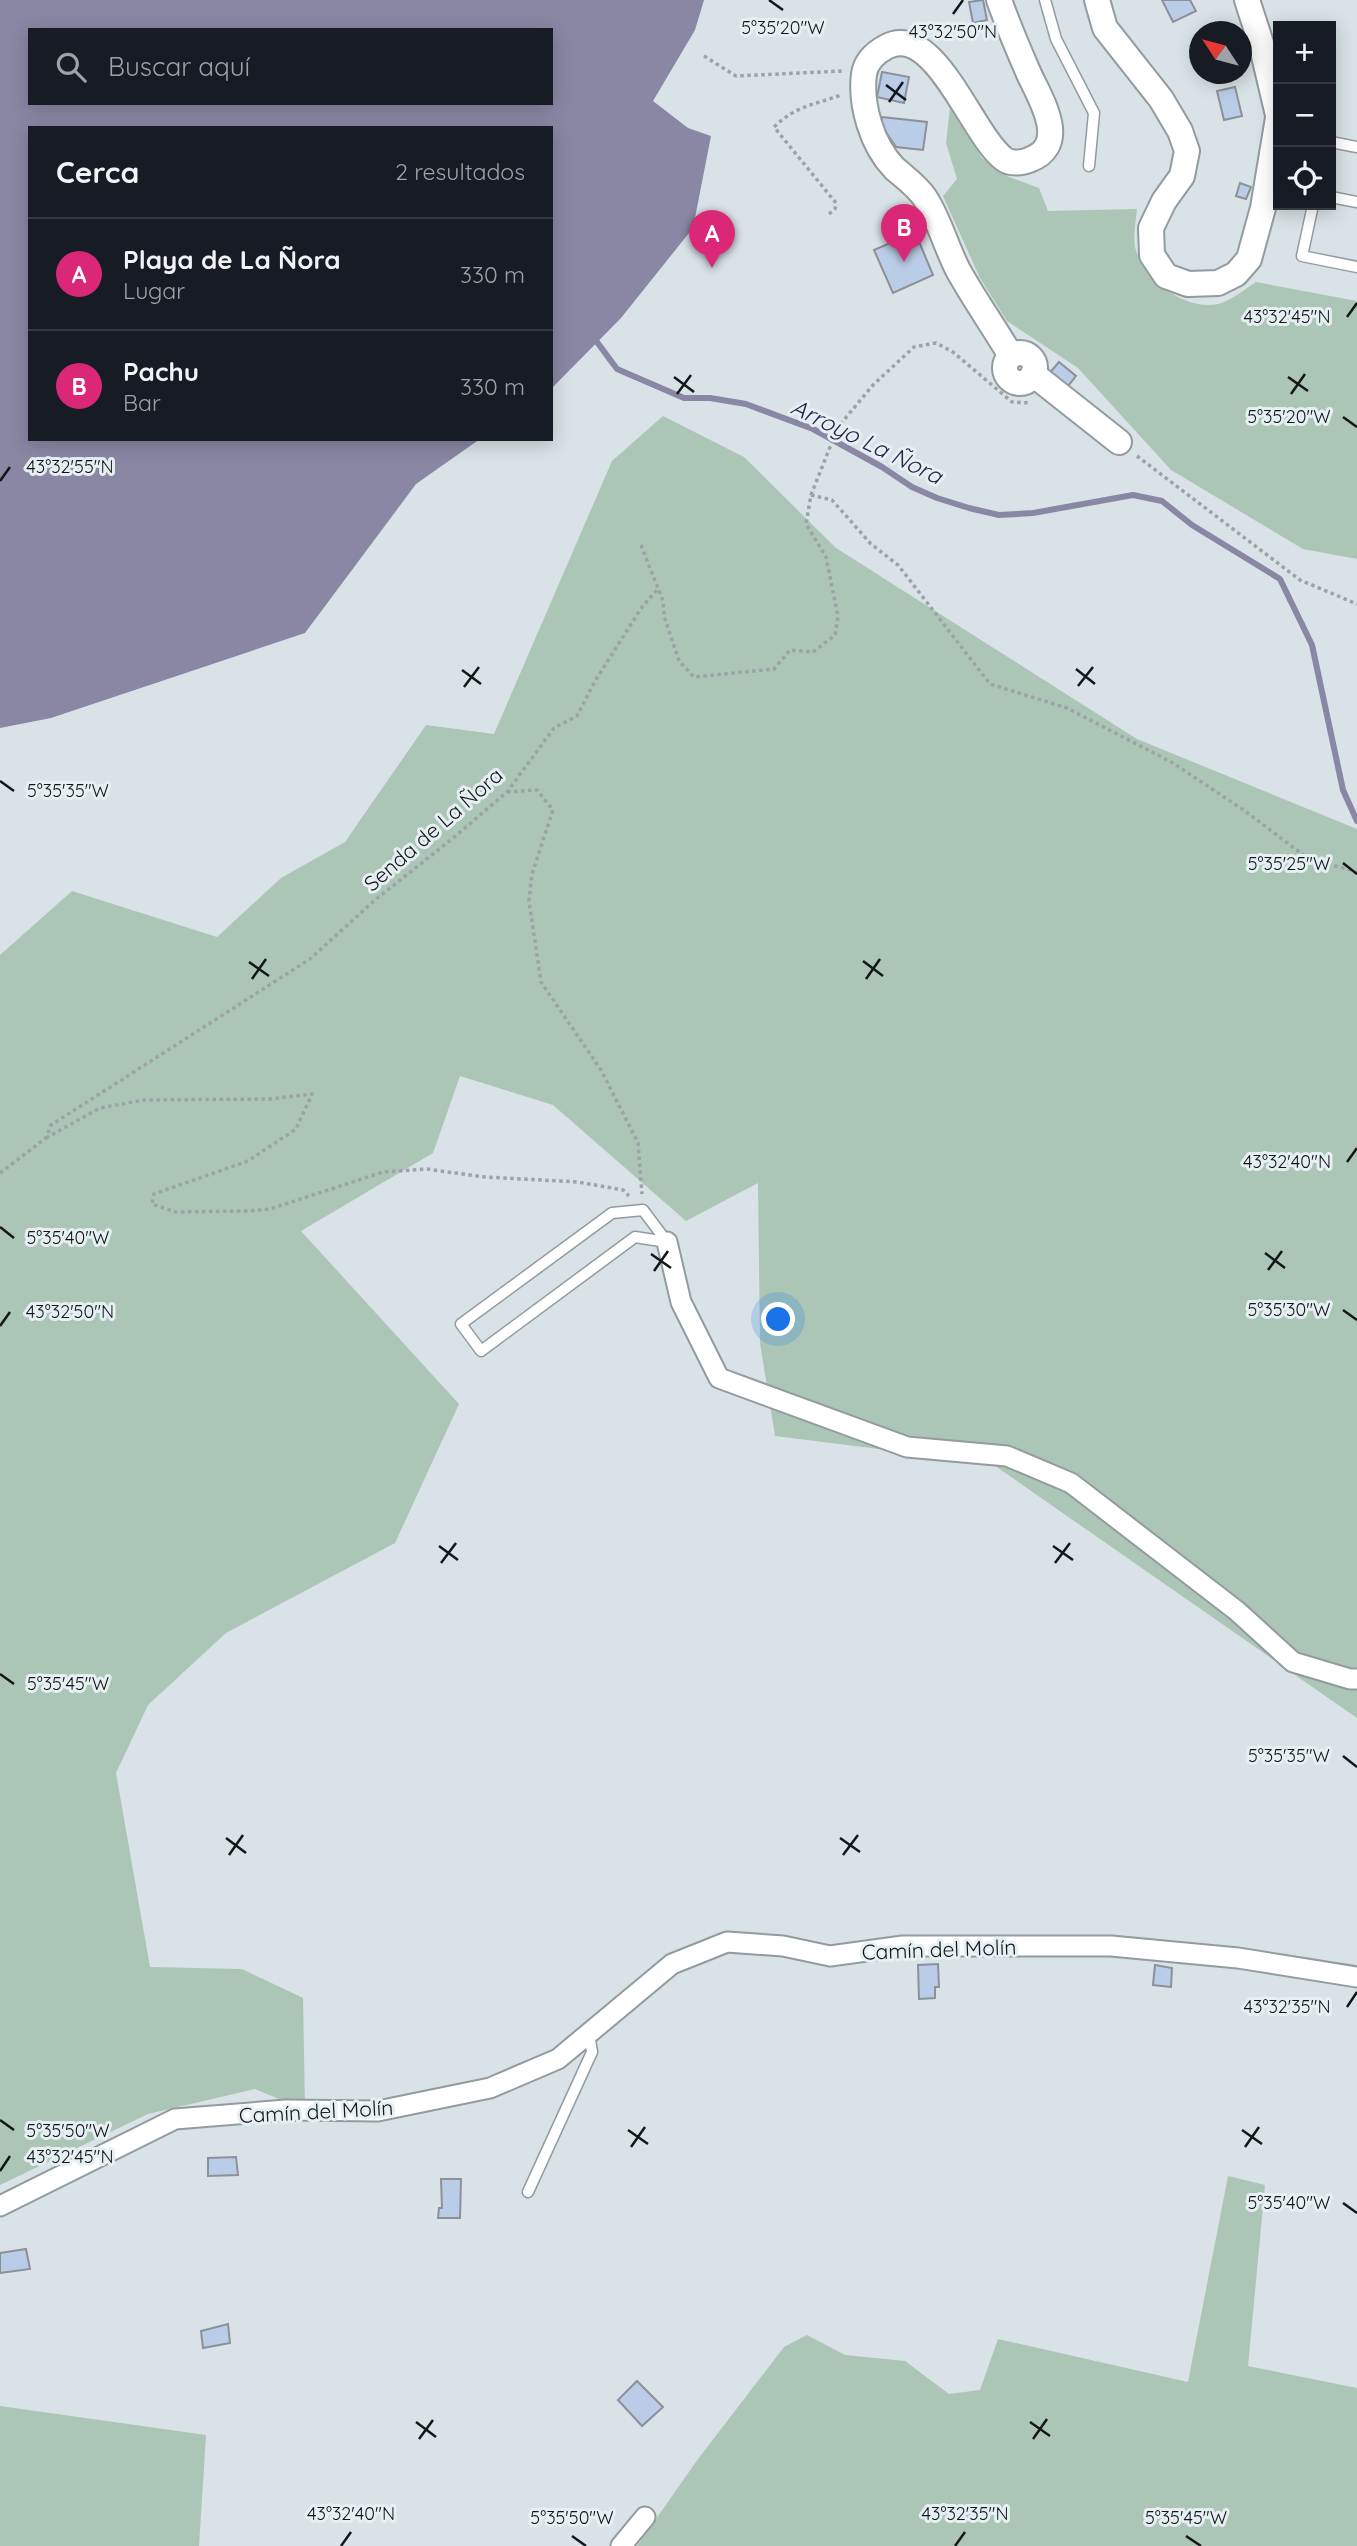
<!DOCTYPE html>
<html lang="es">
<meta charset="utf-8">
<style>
:root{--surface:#171b24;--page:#242831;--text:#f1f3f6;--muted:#9ea1a6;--line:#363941;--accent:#db2777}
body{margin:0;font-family:Quicksand,sans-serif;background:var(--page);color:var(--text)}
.controls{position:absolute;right:21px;top:21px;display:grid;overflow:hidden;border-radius:0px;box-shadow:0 4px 18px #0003}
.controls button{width:63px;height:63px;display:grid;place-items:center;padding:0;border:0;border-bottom:2px solid var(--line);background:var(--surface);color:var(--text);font:35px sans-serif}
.compass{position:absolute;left:1189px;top:21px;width:63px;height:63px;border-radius:50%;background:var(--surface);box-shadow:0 4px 18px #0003;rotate:306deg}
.you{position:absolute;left:779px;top:1320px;width:24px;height:24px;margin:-18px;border:5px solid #fff;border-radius:50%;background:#1a73e8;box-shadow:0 0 0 10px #1a73e833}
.badge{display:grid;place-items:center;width:46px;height:46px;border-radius:50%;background:var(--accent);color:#fff;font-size:23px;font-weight:700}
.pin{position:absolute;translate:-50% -58px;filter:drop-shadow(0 2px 4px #0008)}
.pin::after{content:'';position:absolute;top:37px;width:24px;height:21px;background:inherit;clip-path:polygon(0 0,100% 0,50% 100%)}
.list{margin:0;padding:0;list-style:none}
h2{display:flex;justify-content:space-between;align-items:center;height:91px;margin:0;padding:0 28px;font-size:30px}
h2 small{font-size:23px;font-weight:400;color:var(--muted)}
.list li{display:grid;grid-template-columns:46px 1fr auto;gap:21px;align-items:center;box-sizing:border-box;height:112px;padding:0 28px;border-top:2px solid var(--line)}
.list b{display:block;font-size:26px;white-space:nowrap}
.list p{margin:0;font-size:23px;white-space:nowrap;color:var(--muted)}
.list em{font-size:23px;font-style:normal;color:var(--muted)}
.icon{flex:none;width:38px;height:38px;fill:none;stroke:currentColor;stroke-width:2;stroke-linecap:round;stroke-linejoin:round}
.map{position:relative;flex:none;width:1357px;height:2546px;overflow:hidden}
.search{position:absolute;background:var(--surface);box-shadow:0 4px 18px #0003;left:28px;top:28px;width:525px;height:77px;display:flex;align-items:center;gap:18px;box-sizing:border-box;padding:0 24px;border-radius:0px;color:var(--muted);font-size:26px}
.panel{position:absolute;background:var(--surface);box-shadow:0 4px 18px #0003;left:28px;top:126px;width:525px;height:315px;border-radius:0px}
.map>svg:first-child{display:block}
</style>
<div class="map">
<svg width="1357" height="2546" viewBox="0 0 1357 2546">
<rect width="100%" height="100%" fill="#d9e2e6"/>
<g fill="#abc6b7">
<path d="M950 108 982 158 1009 177 1039 188 1048 211 1137 209C1136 220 1133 236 1135 247 1143 279 1184 311 1218 304 1231 301 1245 289 1256 282L1357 301V559L1303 549 1171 470 1078 368 1007 321 980 278 943 196 957 179 946 143Z"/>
<path d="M663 416 744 457 836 548 1137 739 1357 829V1718L991 1463 775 1436 760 1343 758 1183 686 1221 553 1105 460 1076 433 1153 301 1231 459 1404 395 1543 226 1633 148 1705 116 1773 150 1967 242 1969 303 1998 305 2110 255 2089 148 2114 0 2185V955L72 891 217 937 281 878 345 842 426 725 494 734 612 461Z"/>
<path d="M1228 2176 1265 2185 1248 2366 1357 2388V2546H637L698 2459 784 2347 807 2335 845 2355 905 2361 949 2394 980 2390 998 2339 1188 2382Z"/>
<path d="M0 2406 206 2435 199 2546H0Z"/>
</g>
<path fill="#8987a4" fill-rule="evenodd" d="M0 0H704L695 30 653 101 688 128 711 136 693 228 621 318 551 389V128H30V439H480L416 484 305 633 51 718 0 728ZM30 30H551V103H30Z"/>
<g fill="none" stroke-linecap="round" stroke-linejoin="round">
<path stroke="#8987a4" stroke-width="6" d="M597 342 617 369 684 398H710L746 404 813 429 882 467 912 487 937 498 969 508 999 515 1033 513 1133 495 1162 501 1192 525 1280 579 1312 645 1343 790 1357 821"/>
</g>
<g fill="#bacde8" stroke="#8c9197" stroke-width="2">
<path d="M983 0 987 20 973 23 969 2Z"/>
<path d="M1162 0H1190L1196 11 1173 22Z"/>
<path d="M882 72 909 77 904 103 877 97Z"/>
<path d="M1235 87 1242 116 1224 120 1217 91Z"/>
<path d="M882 117 927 122 923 150 896 147 881 125Z"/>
<path d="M1240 183 1251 187 1246 199 1236 196Z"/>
<path d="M915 232 933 275 893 293 874 250Z"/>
<path d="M1059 362 1076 376 1064 391 1047 376Z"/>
<path d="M938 1964 939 1987H935V1998L919 1999 918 1965Z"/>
<path d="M1155 1965 1172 1968 1171 1987 1153 1985Z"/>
<path d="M236 2157 238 2175 208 2176V2158Z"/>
<path d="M441 2179H461L460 2218H438L439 2208H442Z"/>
<path d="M26 2249 30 2269 0 2273V2253Z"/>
<path d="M228 2324 230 2343 203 2348 201 2331Z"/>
<path d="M637 2381 663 2407 642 2426 618 2400Z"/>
</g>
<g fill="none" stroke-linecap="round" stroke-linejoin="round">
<defs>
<g id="service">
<path d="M1045 0 1056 39 1094 113 1089 166"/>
<path d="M1331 142 1357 147"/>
<path d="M1331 197 1357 202"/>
<path d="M1313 205 1302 256 1357 267"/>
<path d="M643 1210 667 1242 635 1237 481 1351 461 1324 612 1213Z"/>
<path d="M528 2192 592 2052 589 2034"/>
</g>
<g id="minor">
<path d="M667 1242 681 1302 719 1378 907 1447 1007 1456 1071 1483 1237 1611 1293 1662 1350 1679H1357"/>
<path d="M0 2206 175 2119 286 2110 378 2111 490 2088 558 2059 672 1964 727 1942 783 1946 830 1956 903 1946H1111L1238 1958 1357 1977"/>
<path d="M621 2546 645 2517"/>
</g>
<g id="tertiary">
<path d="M999 0C1008 25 1018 49 1029 74 1041 100 1070 145 1029 160 1022 163 1010 164 1004 159 972 136 935 21 886 47 875 53 866 61 864 74 860 105 872 145 894 168 904 177 917 186 925 198 939 219 946 247 958 270 974 299 994 327 1011 356"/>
<path d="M1097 0 1105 28 1161 99 1180 131 1187 151 1182 176 1164 201 1151 228 1152 255 1166 276 1188 284 1218 283 1236 274 1249 259 1263 208 1278 118"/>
<path d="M1247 0 1261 43 1278 115"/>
<circle cx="1020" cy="368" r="15"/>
<path d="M1033 374 1119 442"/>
</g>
</defs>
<use href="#service" stroke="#929b9e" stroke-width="13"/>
<use href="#minor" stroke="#929b9e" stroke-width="23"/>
<use href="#tertiary" stroke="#929b9e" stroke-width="28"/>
<g stroke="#9ca3a6" stroke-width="3.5" stroke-dasharray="3.5 3.5" stroke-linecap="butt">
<path d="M704 56 736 76 842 71"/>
<path d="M829 214 835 209 836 203 774 127C797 105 814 105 841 95"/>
<path d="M1137 456 1300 580 1357 604"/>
<path d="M811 495 832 500 871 544 898 565 990 684 1067 708 1173 763 1245 811 1310 860 1348 869 1357 873"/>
<path d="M641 545 663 601 664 616 679 661 694 677 774 669 790 650 813 652 835 635 838 617 826 557 806 524 811 495 838 427 873 385 914 347 936 343 953 352 1012 402 1031 403"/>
<path d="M507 792 537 790 553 810 532 874 529 901 541 982 601 1070 638 1143 642 1194"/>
<path d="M46 1138 100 1108 144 1100 270 1099 312 1094 296 1129 248 1161 154 1194 152 1204 176 1212 248 1211 270 1209 383 1172 426 1169 485 1177 578 1182 623 1190 629 1196"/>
<path d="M0 1173 46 1138 51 1125 310 959 375 900 452 839 507 792 554 728 577 716 595 681 642 607 657 590"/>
</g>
<use href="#service" stroke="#fff" stroke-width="10"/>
<use href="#minor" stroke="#fff" stroke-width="19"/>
<use href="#tertiary" stroke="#fff" stroke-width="24"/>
</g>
<path fill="none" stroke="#141719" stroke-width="2.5" d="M769 0 783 10M953 14 963 0M886 85 906 100M889 102 903 82M1347 317 1357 303M674 377 694 392M1288 377 1308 391M677 394 691 375M1291 394 1305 374M1343 417 1357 427M0 481 10 467M1076 669 1095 684M462 670 481 684M1078 686 1093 667M464 687 479 667M0 781 14 791M1343 863 1357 874M863 961 883 976M249 962 269 976M252 979 266 959M866 979 880 959M1347 1162 1357 1148M0 1227 14 1238M1265 1253 1285 1268M651 1254 671 1268M1268 1270 1282 1251M654 1271 668 1251M1343 1310 1357 1320M0 1326 10 1312M439 1546 458 1560M1053 1546 1073 1560M441 1563 456 1543M1055 1563 1070 1543M0 1674 14 1684M1343 1756 1357 1767M226 1838 246 1853M840 1838 860 1852M229 1855 243 1835M843 1855 858 1835M1347 2007 1357 1992M0 2120 14 2130M628 2130 648 2144M1242 2130 1262 2144M631 2147 645 2127M1245 2147 1259 2127M0 2171 10 2156M1343 2203 1357 2213M416 2422 436 2437M1030 2422 1050 2436M419 2439 433 2420M1033 2439 1047 2419M572 2536 586 2546M1186 2536 1201 2546M341 2546 351 2532M955 2546 965 2532"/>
<g text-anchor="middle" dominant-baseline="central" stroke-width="6" stroke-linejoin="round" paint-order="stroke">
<g font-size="21" fill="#141719" stroke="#e6f0f3">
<text transform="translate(433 829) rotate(-41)">Senda de La Ñora</text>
<text transform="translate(939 1949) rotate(-2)">Camín del Molín</text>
<text transform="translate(316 2111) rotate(-3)">Camín del Molín</text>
</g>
<g font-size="23" font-style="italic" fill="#28224b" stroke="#e6f0f3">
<text transform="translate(867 441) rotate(26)">Arroyo La Ñora</text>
</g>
</g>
<g font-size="18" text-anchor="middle" fill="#141719" stroke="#e6f0f3" stroke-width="6" stroke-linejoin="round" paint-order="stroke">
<text x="783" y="34">5°35'20"W</text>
<text x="953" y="38">43°32'50"N</text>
<text x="1287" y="323">43°32'45"N</text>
<text x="1289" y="423">5°35'20"W</text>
<text x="70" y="473">43°32'55"N</text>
<text x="68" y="797">5°35'35"W</text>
<text x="1289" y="870">5°35'25"W</text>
<text x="1287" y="1168">43°32'40"N</text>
<text x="68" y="1244">5°35'40"W</text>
<text x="1289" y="1316">5°35'30"W</text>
<text x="70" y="1318">43°32'50"N</text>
<text x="68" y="1690">5°35'45"W</text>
<text x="1289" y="1762">5°35'35"W</text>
<text x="1287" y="2013">43°32'35"N</text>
<text x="68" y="2137">5°35'50"W</text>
<text x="70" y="2163">43°32'45"N</text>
<text x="1289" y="2209">5°35'40"W</text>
<text x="351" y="2520">43°32'40"N</text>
<text x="965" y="2520">43°32'35"N</text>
<text x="572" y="2524">5°35'50"W</text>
<text x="1186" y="2524">5°35'45"W</text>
</g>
</svg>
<div class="controls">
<button>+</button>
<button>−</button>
<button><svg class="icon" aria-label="locate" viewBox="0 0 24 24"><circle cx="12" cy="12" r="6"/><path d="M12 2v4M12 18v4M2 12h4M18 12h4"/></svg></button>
</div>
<svg class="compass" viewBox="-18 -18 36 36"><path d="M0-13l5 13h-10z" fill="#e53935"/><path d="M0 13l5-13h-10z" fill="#9ea1a6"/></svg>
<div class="you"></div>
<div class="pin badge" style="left:712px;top:268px">A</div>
<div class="pin badge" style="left:904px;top:262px">B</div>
<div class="search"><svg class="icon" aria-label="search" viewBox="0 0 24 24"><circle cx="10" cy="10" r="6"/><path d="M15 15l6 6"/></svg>Buscar aquí</div>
<section class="panel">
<h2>Cerca<small>2 resultados</small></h2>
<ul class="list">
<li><span class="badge">A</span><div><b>Playa de La Ñora</b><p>Lugar</p></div><em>330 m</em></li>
<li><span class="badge">B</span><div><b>Pachu</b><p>Bar</p></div><em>330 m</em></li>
</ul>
</section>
</div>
